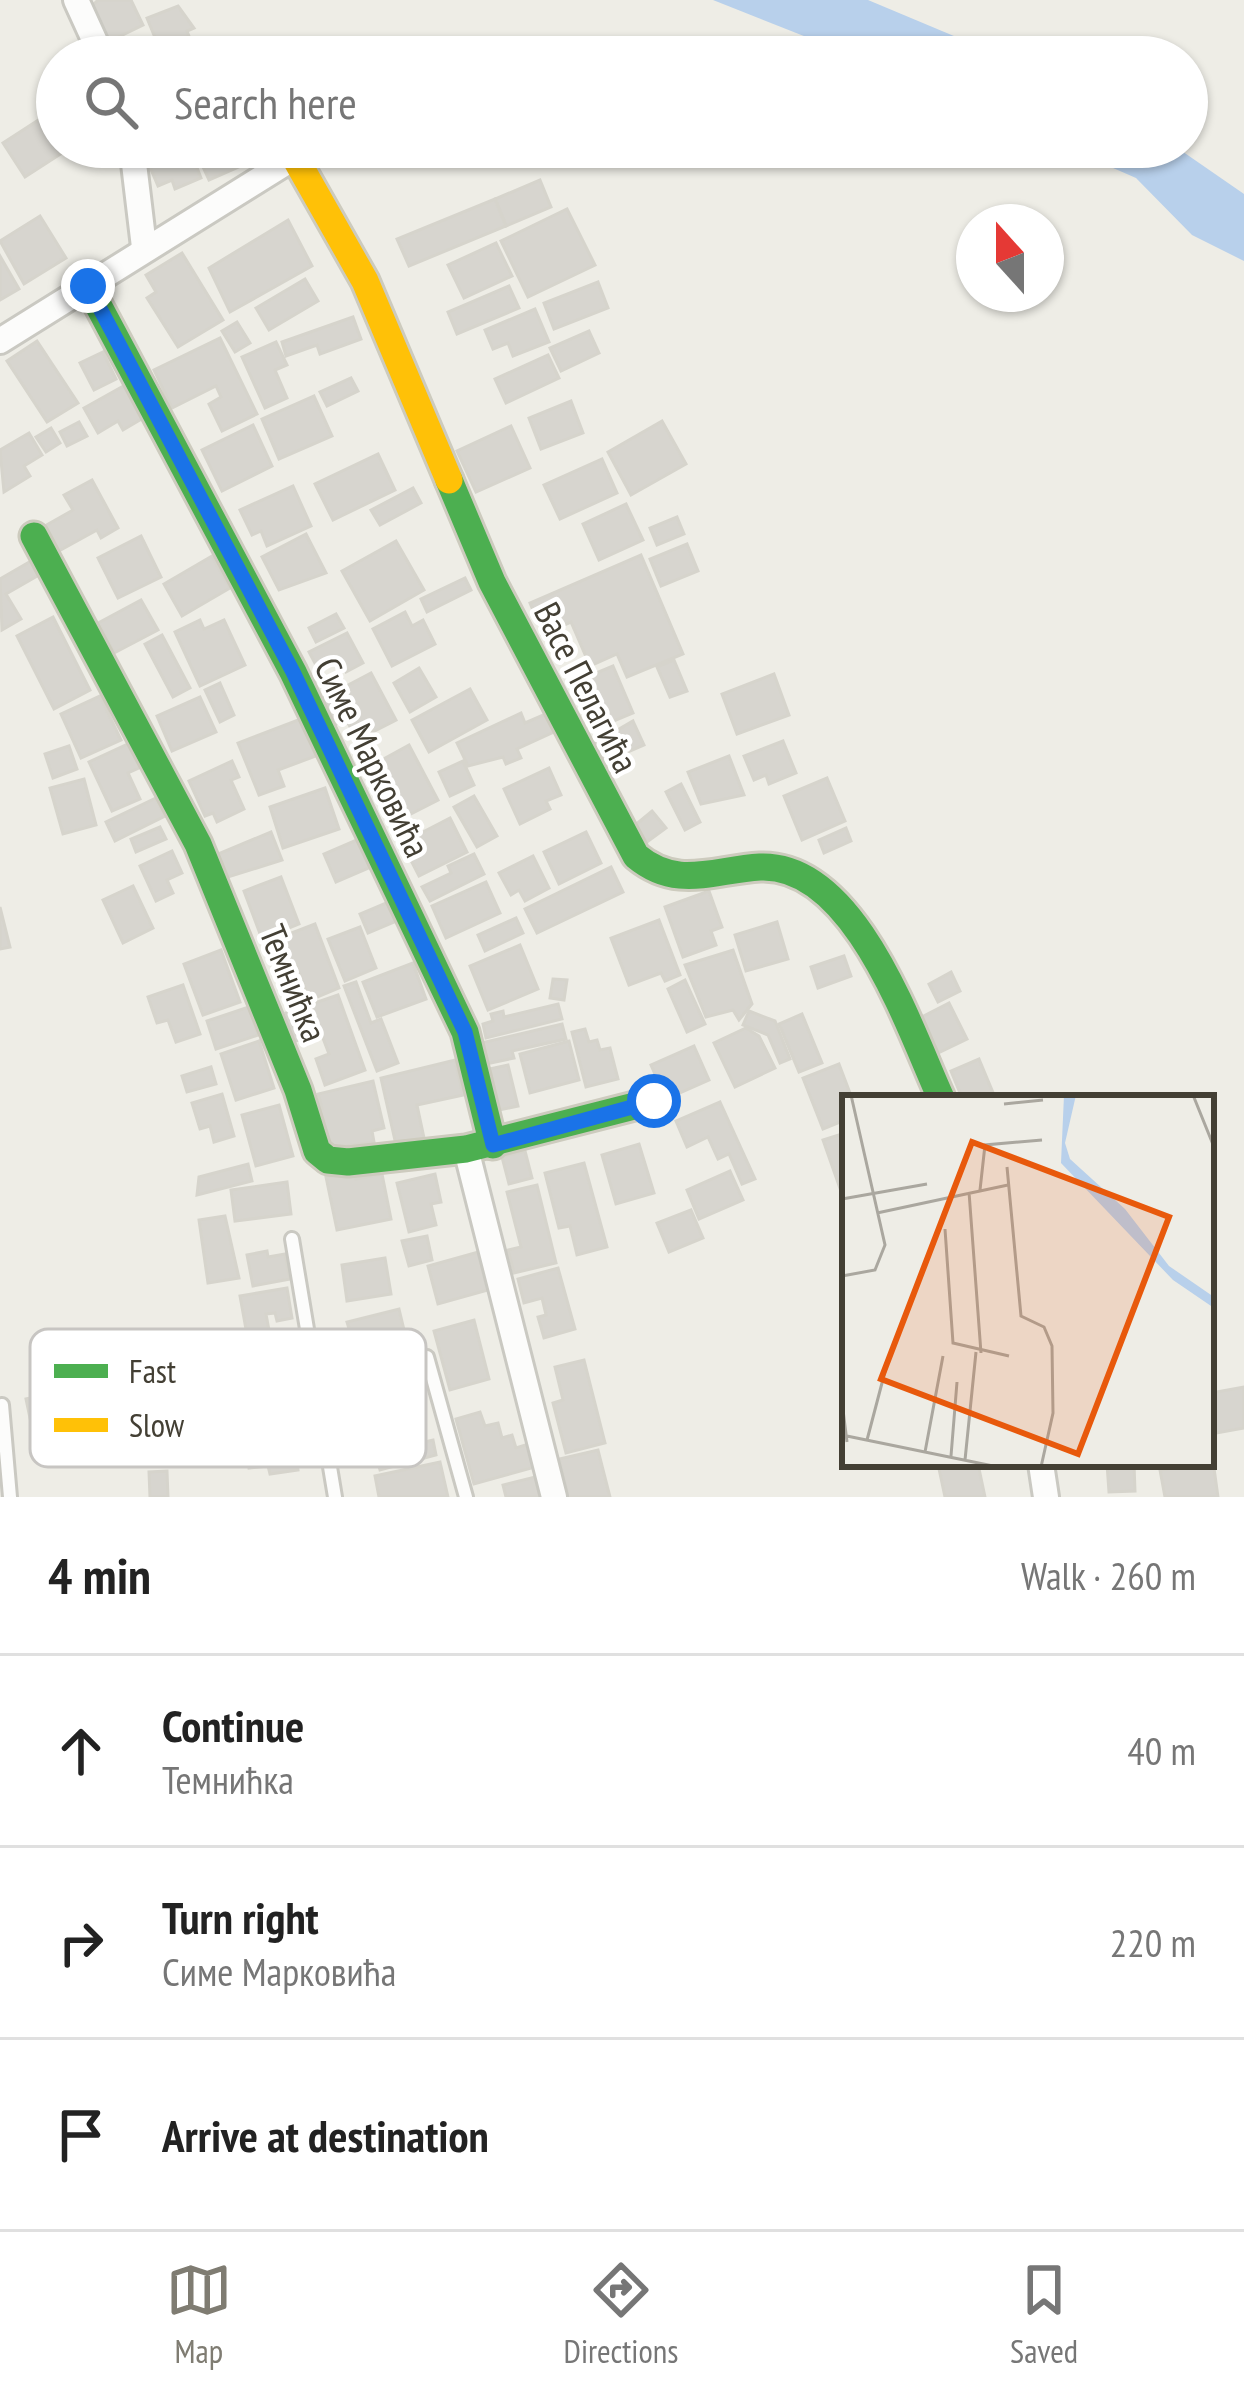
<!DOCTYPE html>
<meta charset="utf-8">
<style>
:root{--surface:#fff;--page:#f6f6f6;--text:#222;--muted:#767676;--line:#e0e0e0;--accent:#7f7c72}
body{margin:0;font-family:"PT Sans Narrow",sans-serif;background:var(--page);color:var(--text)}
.compass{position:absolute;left:956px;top:204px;width:108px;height:108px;border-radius:50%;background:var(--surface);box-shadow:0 3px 9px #0004;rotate:339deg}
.stop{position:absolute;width:36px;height:36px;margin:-27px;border:9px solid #1a73e8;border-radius:50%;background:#fff}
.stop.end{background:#1a73e8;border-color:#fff;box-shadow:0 3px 12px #0008}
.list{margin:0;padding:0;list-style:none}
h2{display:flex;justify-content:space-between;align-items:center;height:156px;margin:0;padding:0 48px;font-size:51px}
h2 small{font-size:39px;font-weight:400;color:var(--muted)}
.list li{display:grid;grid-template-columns:78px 1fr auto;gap:36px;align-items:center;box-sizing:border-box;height:192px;padding:0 48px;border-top:3px solid var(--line)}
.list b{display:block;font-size:45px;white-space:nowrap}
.list p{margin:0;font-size:39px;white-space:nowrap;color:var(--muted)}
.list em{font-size:39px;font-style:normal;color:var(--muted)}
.icon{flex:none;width:66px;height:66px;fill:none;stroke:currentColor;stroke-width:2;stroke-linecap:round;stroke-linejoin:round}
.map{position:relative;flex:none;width:1244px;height:1497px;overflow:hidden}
.search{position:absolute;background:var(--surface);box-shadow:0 3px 9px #0004;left:36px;right:36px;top:36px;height:132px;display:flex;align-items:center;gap:30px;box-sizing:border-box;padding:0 42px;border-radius:66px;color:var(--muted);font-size:45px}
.sheet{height:732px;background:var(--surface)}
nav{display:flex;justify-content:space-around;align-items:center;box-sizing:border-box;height:168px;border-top:3px solid var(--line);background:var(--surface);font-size:33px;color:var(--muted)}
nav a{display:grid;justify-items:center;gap:6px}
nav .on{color:var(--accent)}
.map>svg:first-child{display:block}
</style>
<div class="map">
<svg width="1244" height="1497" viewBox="0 0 1244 1497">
<rect width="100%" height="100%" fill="#eeede6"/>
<g fill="#b8d0eb">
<path d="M713 0H868L1004 57H857Z"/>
<path d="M1065 147H1176L1244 194V261L1192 235 1136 178Z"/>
</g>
<g fill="#d7d5cf" stroke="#d6d4cc" stroke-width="3">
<path d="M98 0H131L143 25 106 43 89 9Z"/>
<path d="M178 6 194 28 187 31 197 57H163L147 18Z"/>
<path d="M57 108 52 132 65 151 25 177 3 143Z"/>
<path d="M178 147H189L201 178 175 189 172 180 158 186 147 160Z"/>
<path d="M194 147H244L250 162 209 180Z"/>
<path d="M540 180 551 207 506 226 495 199Z"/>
<path d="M495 199 506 226 409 266 397 239Z"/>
<path d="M567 209 595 265 528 297 501 241Z"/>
<path d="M40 216 66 258 24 284 0 241Z"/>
<path d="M288 220 312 266 230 312 209 268Z"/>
<path d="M496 243 512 276 464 298 448 265Z"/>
<path d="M182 253 223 320 178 347 147 298 156 292 146 275Z"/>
<path d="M0 256 19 289 0 300Z"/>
<path d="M305 279 318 301 269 330 256 308Z"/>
<path d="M598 282 608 308 554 329 544 303Z"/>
<path d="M509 286 519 308 457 334 448 312Z"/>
<path d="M535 309 549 342 513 356 508 343 493 349 485 330Z"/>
<path d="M353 317 361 339 320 354 317 345 286 356 282 342Z"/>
<path d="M237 322 250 343 235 352 222 331Z"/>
<path d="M589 331 599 353 561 371 550 348Z"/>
<path d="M220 338 257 414 222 431 209 404 221 397 216 386 172 408 154 370Z"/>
<path d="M37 341 78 403 47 422 7 361Z"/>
<path d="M276 342 287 365 275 370 287 398 265 408 242 357Z"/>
<path d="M103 352 116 379 94 390 80 363Z"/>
<path d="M548 355 559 378 506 403 495 379Z"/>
<path d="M351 378 358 391 327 406 320 392Z"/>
<path d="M127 384 145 417 123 430 118 421 98 433 84 408Z"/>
<path d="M314 396 332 436 279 459 262 419Z"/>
<path d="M571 401 583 433 541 449 529 418Z"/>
<path d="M662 421 686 464 631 495 608 452Z"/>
<path d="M79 422 87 436 67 446 60 432Z"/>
<path d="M253 425 272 466 222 491 202 450Z"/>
<path d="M511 426 530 468 476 492 457 451Z"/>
<path d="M51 428 60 443 46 452 36 437Z"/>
<path d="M29 433 42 455 24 466 30 476 4 492 0 450Z"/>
<path d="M378 454 395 490 333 520 315 484Z"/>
<path d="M602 459 617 493 560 519 544 485Z"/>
<path d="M92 480 118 528 101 538 97 530 57 552 43 527 73 510 64 495Z"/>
<path d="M293 486 311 526 267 546 261 531 252 535 240 510Z"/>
<path d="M413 488 421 503 380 525 371 510Z"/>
<path d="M626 504 643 540 599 560 583 524Z"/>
<path d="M677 517 684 534 657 545 650 528Z"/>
<path d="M306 534 326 573 279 590 262 557Z"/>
<path d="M141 536 161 577 118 598 98 558Z"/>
<path d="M396 541 424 590 370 621 342 571Z"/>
<path d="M687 544 698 571 661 586 650 559Z"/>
<path d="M641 555 683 654 627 677 617 654 590 666 571 622 543 634 530 603Z"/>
<path d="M212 556 230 588 182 616 164 584Z"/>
<path d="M31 561 39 575 6 594 21 619 2 630 0 579Z"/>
<path d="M465 578 471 590 427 612 421 599Z"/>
<path d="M141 600 158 630 114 653 98 623Z"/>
<path d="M405 612 412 626 423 620 435 644 392 666 373 629Z"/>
<path d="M336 614 344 628 316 642 309 628Z"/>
<path d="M53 617 90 690 54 709 17 636Z"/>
<path d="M200 620 204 629 224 620 245 665 200 686 175 632Z"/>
<path d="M347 633 363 663 346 672 339 659 319 671 309 652Z"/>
<path d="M162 635 190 688 173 697 145 644Z"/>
<path d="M674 660 687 691 670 697 657 667Z"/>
<path d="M613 666 633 713 592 730 572 683Z"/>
<path d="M419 668 436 697 410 712 394 683Z"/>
<path d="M371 673 396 720 357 740 346 719 333 726 320 700Z"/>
<path d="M774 674 789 715 737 734 722 694Z"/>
<path d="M220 683 234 715 220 722 205 690Z"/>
<path d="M470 689 487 720 429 752 412 720Z"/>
<path d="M100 696 121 740 81 758 61 714Z"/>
<path d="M200 697 216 732 172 751 157 716Z"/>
<path d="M521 713 525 723 548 713 556 731 517 749 521 758 506 764 503 757 468 766 457 743Z"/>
<path d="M301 719 316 756 278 770 284 786 259 795 238 743Z"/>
<path d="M633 721 644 745 600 764 592 745Z"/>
<path d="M783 741 796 773 769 784 766 775 754 780 744 756Z"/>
<path d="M130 743 141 767 128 773 140 799 112 811 89 762Z"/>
<path d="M409 745 438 800 397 821 369 767Z"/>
<path d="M69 746 77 769 53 778 45 754Z"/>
<path d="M729 756 744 795 701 804 688 772Z"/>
<path d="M232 761 239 777 231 780 244 809 217 822 213 813 205 816 189 781Z"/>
<path d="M463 761 474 785 450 796 439 772Z"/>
<path d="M549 768 561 795 546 801 550 809 520 824 504 789Z"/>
<path d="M827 778 845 821 802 840 784 796Z"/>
<path d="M84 779 96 825 63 834 50 788Z"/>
<path d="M681 784 700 822 685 830 666 792Z"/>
<path d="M325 788 339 829 283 848 270 807Z"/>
<path d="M474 796 497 836 477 847 454 807Z"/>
<path d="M156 798 165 816 115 841 106 822Z"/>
<path d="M652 811 666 828 647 842 634 826Z"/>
<path d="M450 818 467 852 419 876 402 843Z"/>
<path d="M160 827 166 839 136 852 131 839Z"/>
<path d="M846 828 851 841 824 853 819 840Z"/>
<path d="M271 832 282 860 228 877 218 854Z"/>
<path d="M586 832 601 863 559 884 544 852Z"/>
<path d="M359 839 371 867 336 882 324 854Z"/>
<path d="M172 851 182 873 167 880 173 893 156 901 140 866Z"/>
<path d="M474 854 484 874 430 901 422 887 451 873 448 866Z"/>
<path d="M533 856 549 888 525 901 519 890 511 895 499 873Z"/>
<path d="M611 867 623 892 537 933 525 909Z"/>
<path d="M281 877 299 924 262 939 244 891Z"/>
<path d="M486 882 500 913 446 938 432 906Z"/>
<path d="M133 886 153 928 123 943 103 900Z"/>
<path d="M709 891 722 927 711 931 716 945 683 957 665 907Z"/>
<path d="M391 901 399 920 368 933 360 914Z"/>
<path d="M0 907 10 947 0 949Z"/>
<path d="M516 918 523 933 485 951 478 935Z"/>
<path d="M659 920 680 975 665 981 661 973 629 985 611 938Z"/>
<path d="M777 922 788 959 746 971 735 935Z"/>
<path d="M315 924 339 988 310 1000 296 965 284 969 273 940Z"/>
<path d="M360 927 376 968 345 981 328 939Z"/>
<path d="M520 945 538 989 488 1010 470 966Z"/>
<path d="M221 950 240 1002 203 1015 184 964Z"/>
<path d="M733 950 752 1004 739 1020 733 1010 706 1017 685 965Z"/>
<path d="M844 956 851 976 818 988 811 967Z"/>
<path d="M413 963 426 999 377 1017 363 982Z"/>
<path d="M951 972 960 991 938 1002 929 984Z"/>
<path d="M553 979 567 980 564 1000 550 998Z"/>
<path d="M685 980 705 1024 687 1032 668 989Z"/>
<path d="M356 982 371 1023 381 1019 398 1063 377 1071 344 986Z"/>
<path d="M183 985 200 1034 176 1042 168 1020 157 1023 148 997Z"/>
<path d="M338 995 365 1070 325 1085 316 1059 329 1054 321 1033 296 1041 286 1013Z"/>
<path d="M949 1003 967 1039 938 1053 920 1018Z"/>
<path d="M558 1004 562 1019 486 1038 483 1024 493 1021 491 1014 503 1011 504 1017Z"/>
<path d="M249 1007 258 1035 216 1049 207 1021Z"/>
<path d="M749 1011 775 1021 790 1059 780 1063 768 1035 743 1025Z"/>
<path d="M802 1014 822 1063 799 1072 779 1024Z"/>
<path d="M562 1024 566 1039 512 1051 514 1058 486 1064 481 1043Z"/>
<path d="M746 1028 759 1036 775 1068 735 1087 714 1043Z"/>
<path d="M585 1029 589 1042 597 1040 600 1050 610 1048 618 1079 586 1087 572 1032Z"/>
<path d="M259 1041 274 1088 236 1100 221 1054Z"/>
<path d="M569 1041 579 1080 530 1093 520 1054Z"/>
<path d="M694 1046 709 1080 666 1099 651 1065Z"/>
<path d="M979 1059 994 1095 962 1098 951 1071Z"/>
<path d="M455 1060 463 1095 417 1105 424 1138 396 1145 381 1078Z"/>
<path d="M839 1064 850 1093 841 1096 845 1120 823 1129 803 1078Z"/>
<path d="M508 1065 518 1106 499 1110 490 1069Z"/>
<path d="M211 1067 216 1084 187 1092 182 1076Z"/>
<path d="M373 1081 384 1128 372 1131 374 1142 324 1149 315 1111 322 1109 318 1094Z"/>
<path d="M222 1094 234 1136 214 1142 210 1126 200 1129 192 1103Z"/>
<path d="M720 1102 755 1179 742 1184 729 1154 718 1159 708 1137 687 1147 676 1121Z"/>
<path d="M279 1105 293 1156 256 1166 242 1115Z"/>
<path d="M845 1133V1193L842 1194 823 1140Z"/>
<path d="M639 1144 654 1193 616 1204 602 1155Z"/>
<path d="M525 1151 532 1178 509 1184 502 1157Z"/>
<path d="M584 1163 607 1247 577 1255 570 1226 559 1228 545 1173Z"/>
<path d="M248 1164 252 1181 197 1195 199 1177Z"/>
<path d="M355 1171 356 1179 382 1174 391 1219 337 1230 326 1177Z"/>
<path d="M730 1171 743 1200 699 1219 687 1190Z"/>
<path d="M435 1174 441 1202 431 1204 436 1225 409 1232 397 1183Z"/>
<path d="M287 1182 291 1214 235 1221 231 1190Z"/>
<path d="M537 1185 556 1263 514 1273 508 1250 521 1247 507 1192Z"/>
<path d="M691 1210 703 1238 669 1252 657 1223Z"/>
<path d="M225 1216 239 1278 208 1283 199 1220Z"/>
<path d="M427 1236 432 1260 409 1266 402 1241Z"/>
<path d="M267 1251 268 1257 285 1254 290 1279 253 1286 247 1255Z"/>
<path d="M478 1252 488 1290 438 1304 428 1266Z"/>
<path d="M385 1258 391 1294 347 1301 342 1265Z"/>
<path d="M558 1268 575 1329 544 1338 538 1317 546 1315 542 1298 524 1303 518 1279Z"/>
<path d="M287 1288 292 1318 277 1321 275 1313 266 1314 271 1341 249 1346 240 1296Z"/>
<path d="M399 1309 404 1330 353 1342 347 1322Z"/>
<path d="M474 1320 489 1379 450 1390 434 1331Z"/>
<path d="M584 1360 605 1443 566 1453 553 1403 563 1400 555 1367Z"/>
<path d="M1244 1387V1428L1211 1434V1393Z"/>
<path d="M58 1392 63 1416 55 1418 59 1437 35 1442 26 1399Z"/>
<path d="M269 1410 273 1434 292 1431 298 1470 270 1474 268 1466 249 1468 241 1414Z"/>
<path d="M480 1412 485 1426 498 1423 502 1438 512 1435 516 1448 529 1444 535 1467 474 1484 456 1419Z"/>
<path d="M399 1434 403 1447 433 1440 436 1455 380 1470 372 1441Z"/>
<path d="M598 1450 610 1497H568L559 1459Z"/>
<path d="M1213 1461 1218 1497H1165L1160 1470Z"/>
<path d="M440 1462 448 1497H379L375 1476Z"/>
<path d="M938 1464H978L985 1497H945Z"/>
<path d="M1107 1464H1134L1135 1491 1109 1492Z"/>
<path d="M167 1471 168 1497H150L149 1472Z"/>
<path d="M535 1477 540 1497H506L503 1485Z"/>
</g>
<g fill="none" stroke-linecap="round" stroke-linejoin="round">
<defs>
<g id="lane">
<path d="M292 1239 335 1497"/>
<path d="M427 1357 466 1497"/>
<path d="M2 1405 10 1497"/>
</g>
<g id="street">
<path d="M76 0 102 57"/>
<path d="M132 147 144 247"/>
<path d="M0 341 295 157"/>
<path d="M466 1149 554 1497"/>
<path d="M1041 1464 1046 1497"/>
</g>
<g id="fast">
<path d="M88 286 293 672 465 1032 493 1145"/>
<path d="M449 480 492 582 636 856C677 890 712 870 760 867 855 863 909 1028 941 1098"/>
<path d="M34 536 198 844 298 1090 317 1151 328 1160 348 1162 466 1149 654 1101"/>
</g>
<path id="slow" d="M289 147 365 281 449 480"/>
</defs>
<use href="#lane" stroke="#cac9c2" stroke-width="18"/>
<use href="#street" stroke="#cac9c2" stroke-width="30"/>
<use href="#fast" stroke="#cdcbbe" stroke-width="33"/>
<use href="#slow" stroke="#cdcbbe" stroke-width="33"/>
<use href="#lane" stroke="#fcfcfb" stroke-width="12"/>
<use href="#street" stroke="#fcfcfb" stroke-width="24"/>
<use href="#fast" stroke="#4caf50" stroke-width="27"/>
<use href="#slow" stroke="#ffc107" stroke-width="27"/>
</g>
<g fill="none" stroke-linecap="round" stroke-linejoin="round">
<path stroke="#1a73e8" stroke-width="15" d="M88 286 293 672 465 1032 493 1145 654 1101"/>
</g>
<g text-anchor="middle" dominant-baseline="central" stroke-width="9" stroke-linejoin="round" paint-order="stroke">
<g font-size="36" fill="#433f34" stroke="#fff">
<text transform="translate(587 687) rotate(63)">Васе Пелагића</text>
<text transform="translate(373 757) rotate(64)">Симе Марковића</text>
<text transform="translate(294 983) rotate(68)">Темнићка</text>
</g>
</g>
<g transform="translate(842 1095)">
<rect width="372" height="372" fill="#eeede6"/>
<path d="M222 0H234L223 48 228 64 283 114 327 171 372 202V213L331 185 219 68Z" fill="#b8d0eb"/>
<path fill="none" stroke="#aaa79f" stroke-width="3" d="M351 0 372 52M162 9 201 5M165 72 179 221 202 232 210 251 211 318 199 372M138 95 143 50 200 45M127 97 139 258M0 104 85 89M35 118 166 90M103 134 111 248 167 261M0 181 33 175 43 150 9 0M0 307 5 347M0 340 156 372M25 345 45 269M83 357 101 261M109 361 115 287M123 365 134 257"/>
<path fill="#e8590c" fill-opacity="0.15" stroke="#e8590c" stroke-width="6" d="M130 47 327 122 236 359 39 284Z"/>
<rect width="372" height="372" fill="none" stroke="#433f34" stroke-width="6"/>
</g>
<rect x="30" y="1329" width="396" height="138" rx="18" fill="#fff" stroke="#c7c5c2" stroke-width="3"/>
<rect x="54" y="1364" width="54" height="14" fill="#4caf50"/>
<rect x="54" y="1418" width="54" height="14" fill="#ffc107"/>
<g font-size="33" fill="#433f34">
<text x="129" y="1383">Fast</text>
<text x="129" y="1437">Slow</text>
</g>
</svg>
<svg class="compass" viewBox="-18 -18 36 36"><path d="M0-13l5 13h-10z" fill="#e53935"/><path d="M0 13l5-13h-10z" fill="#767676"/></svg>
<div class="stop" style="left:654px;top:1101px"></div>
<div class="stop end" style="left:88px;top:286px"></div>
<div class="search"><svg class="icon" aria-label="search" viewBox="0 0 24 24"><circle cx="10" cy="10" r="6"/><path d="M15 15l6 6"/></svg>Search here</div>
</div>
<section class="sheet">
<h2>4 min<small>Walk · 260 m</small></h2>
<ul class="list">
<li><svg class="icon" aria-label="ahead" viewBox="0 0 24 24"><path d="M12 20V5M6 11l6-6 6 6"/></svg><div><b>Continue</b><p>Темнићка</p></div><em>40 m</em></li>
<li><svg class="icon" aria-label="right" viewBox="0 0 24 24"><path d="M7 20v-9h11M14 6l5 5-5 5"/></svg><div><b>Turn right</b><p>Симе Марковића</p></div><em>220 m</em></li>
<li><svg class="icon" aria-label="arrive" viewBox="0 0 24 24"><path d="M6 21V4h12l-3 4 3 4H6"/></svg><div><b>Arrive at destination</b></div></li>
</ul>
</section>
<nav>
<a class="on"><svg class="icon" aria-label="map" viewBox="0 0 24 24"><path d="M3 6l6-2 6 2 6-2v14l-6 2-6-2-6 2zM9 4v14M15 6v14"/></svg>Map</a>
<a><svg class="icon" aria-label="directions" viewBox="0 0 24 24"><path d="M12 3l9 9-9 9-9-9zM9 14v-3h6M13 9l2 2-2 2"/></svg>Directions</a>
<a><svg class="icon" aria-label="saved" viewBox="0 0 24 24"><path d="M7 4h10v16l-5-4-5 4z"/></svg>Saved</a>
</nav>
